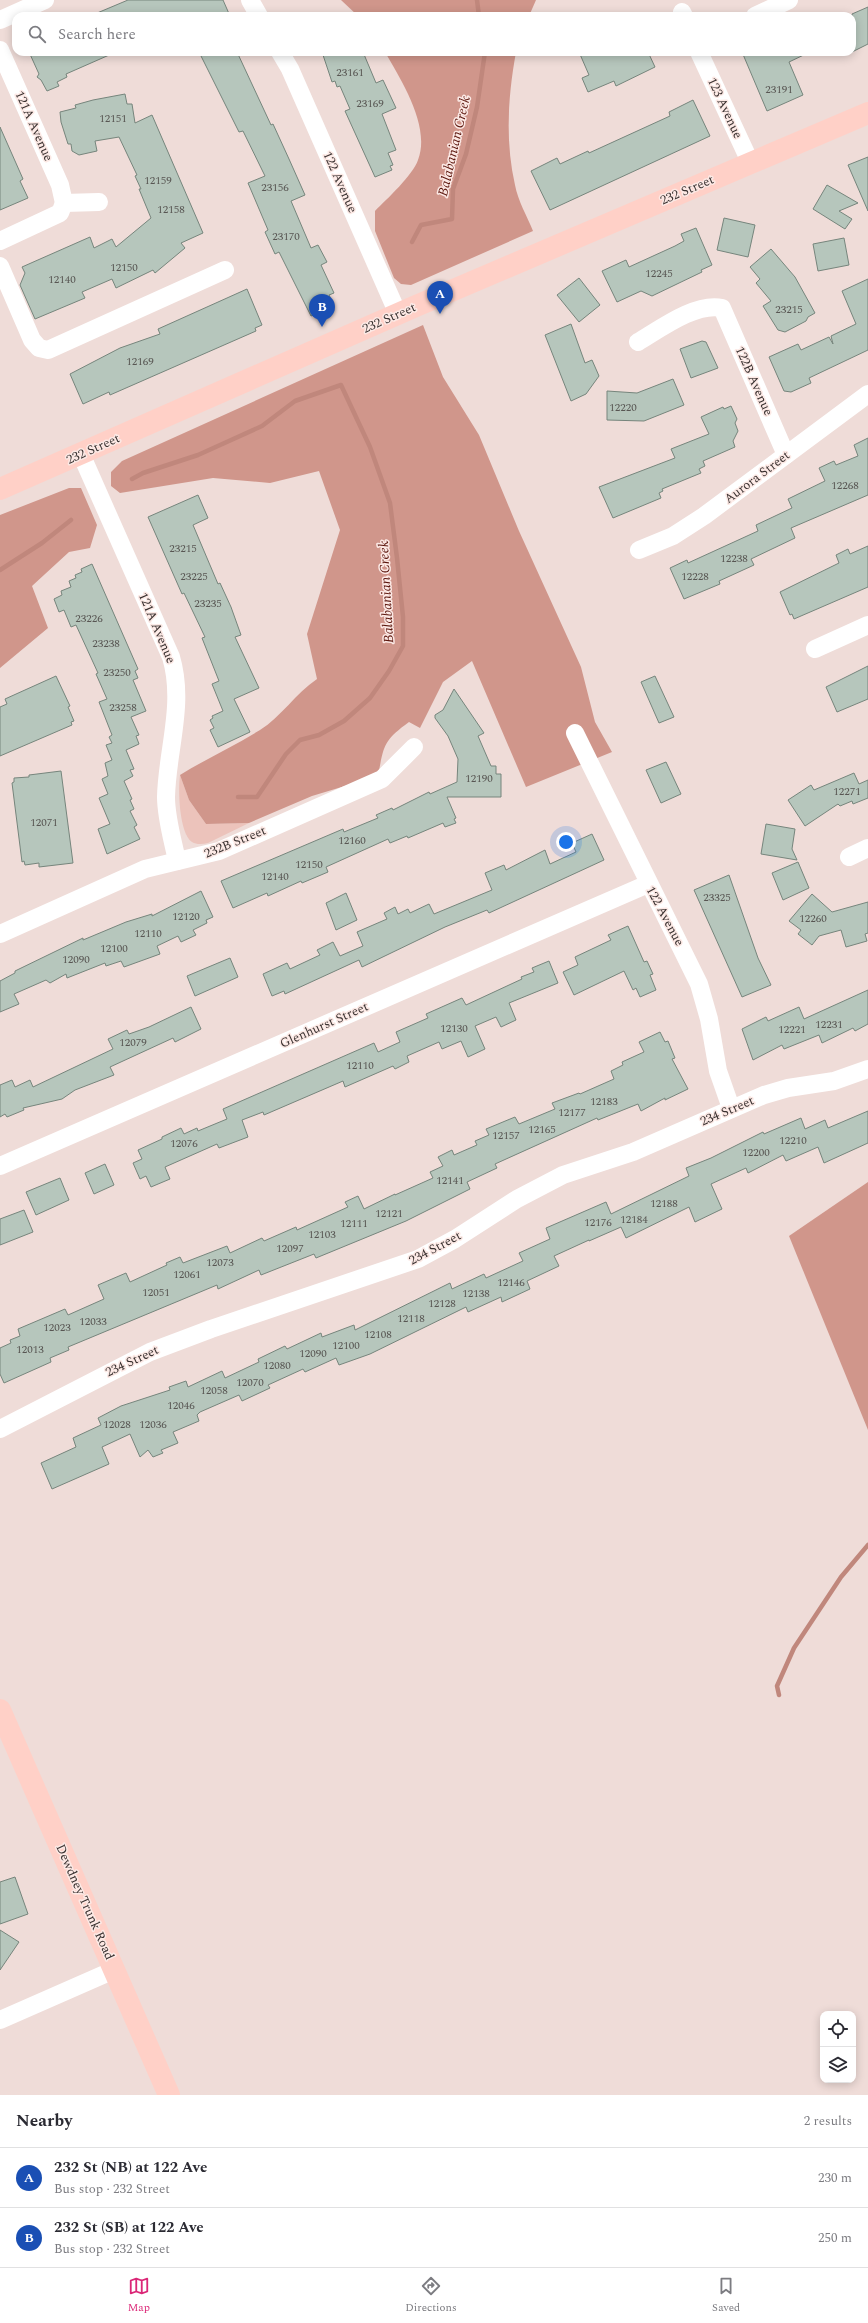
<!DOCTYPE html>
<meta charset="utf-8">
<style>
:root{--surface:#fff;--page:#f7f7f7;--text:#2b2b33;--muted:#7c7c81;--line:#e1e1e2;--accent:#db2777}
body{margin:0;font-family:Spectral,serif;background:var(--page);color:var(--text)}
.controls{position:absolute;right:12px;bottom:12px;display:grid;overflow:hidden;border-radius:8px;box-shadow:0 2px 10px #0003}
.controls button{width:36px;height:36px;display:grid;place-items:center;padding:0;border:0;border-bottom:1px solid var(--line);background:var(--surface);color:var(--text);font:20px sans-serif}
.you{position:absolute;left:566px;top:842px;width:14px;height:14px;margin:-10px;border:3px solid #fff;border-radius:50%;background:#1a73e8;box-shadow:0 0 0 6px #1a73e833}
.badge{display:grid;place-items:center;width:26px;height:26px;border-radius:50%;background:var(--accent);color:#fff;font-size:13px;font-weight:700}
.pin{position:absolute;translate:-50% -33px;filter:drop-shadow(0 1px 2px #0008)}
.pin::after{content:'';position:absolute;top:21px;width:14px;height:12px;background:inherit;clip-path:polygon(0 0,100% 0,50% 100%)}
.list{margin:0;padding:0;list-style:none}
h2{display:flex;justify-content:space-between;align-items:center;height:52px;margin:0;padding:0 16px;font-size:17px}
h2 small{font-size:13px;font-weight:400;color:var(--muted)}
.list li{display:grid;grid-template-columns:26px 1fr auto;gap:12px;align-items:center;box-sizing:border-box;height:60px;padding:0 16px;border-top:1px solid var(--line)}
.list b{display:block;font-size:15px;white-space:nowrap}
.list p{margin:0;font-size:13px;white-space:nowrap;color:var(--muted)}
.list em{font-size:13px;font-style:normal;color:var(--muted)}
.icon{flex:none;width:22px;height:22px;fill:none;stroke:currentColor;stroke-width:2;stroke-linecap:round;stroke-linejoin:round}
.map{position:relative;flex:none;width:868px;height:2095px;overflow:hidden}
.search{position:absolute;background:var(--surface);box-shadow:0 2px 10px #0003;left:12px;right:12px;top:12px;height:44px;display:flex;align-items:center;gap:10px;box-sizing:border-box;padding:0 14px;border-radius:12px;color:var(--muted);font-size:15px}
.sheet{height:172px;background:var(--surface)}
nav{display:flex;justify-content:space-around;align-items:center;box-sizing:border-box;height:56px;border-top:1px solid var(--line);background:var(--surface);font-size:11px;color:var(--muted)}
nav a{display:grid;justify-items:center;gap:2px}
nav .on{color:var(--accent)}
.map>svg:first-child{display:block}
</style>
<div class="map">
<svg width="868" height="2095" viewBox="0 0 868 2095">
<rect width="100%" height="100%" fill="#efdcd8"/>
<path fill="#ecc3bb" d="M180 775 189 800 206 824 249 823 208 843C203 844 197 845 192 842 179 833 178 789 180 775Z"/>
<g fill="#d0968b">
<path d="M341 0H536L529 16H358Z"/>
<path d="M385 52H516C508 96 505 141 515 185 518 201 527 216 533 231L411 285 401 284 394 278 375 231V211C387 199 413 175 418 160 431 126 401 80 385 52Z"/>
<path d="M423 325 443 377 479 435 519 531 581 667 595 722 612 752 526 787 472 661 443 682 420 728 409 722C383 741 384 745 378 776L312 796 249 823 206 824 189 800 180 775C206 759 234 746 260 730 281 717 296 693 317 679L307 634 340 530 319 471 270 483 213 478 120 493 111 486V472L122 461Z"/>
<path d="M69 488H81L97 525 90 548 69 552 32 586 48 628 0 668V515Z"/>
<path d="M868 1182V1430L789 1236Z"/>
</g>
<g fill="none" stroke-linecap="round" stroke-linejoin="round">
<g stroke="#c0877c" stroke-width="4.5">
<path d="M477 0 479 16"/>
<path d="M412 242 421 225 452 219 453 189 466 154 477 107 485 52"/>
<path d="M132 479 143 473 198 455 262 426 295 401 341 385 370 447 390 503 397 558 403 617V646L389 671 370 698 344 721 319 735 300 740 286 754 257 797H238"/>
<path d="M0 570 42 543 71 520"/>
<path d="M779 1695 777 1686 794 1648 841 1577 868 1545"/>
</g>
</g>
<g fill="#b6c6bc" stroke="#76857c">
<path d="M128 0H223L230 16H90Z"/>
<path d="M868 7V44L852 52V14Z"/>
<path d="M29 52H116L66 74 67 77 57 82 59 86 47 91 41 80 37 77 39 74Z"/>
<path d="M199 52H237L271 125 273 124 289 159 305 195 291 201 311 248 318 245 327 262 321 265 334 293 329 295 334 306 311 316 279 252 275 254 265 232 268 230 248 183 265 176 243 131 239 132Z"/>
<path d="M322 52H363L376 83 383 80 396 108 382 114 396 150 388 153 393 165 390 166 392 170 375 177 345 111 350 109 340 86 337 87 335 81 332 82Z"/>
<path d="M579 52H648L655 67 616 86 614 81 588 92 582 78 589 75Z"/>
<path d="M742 52H810L789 62 803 95 767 111Z"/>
<path d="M125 94 127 104H132L135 123 152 115 203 233 181 243 185 248 155 273 153 270 116 288 112 279 82 292 85 298 35 319 20 285 25 273 22 267 90 237 94 248 112 239 116 247 151 218 139 189H141L135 176 137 175 119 137 95 141 97 151 79 155 72 151 71 144H68L61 122 60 112 76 108 75 105 93 100Z"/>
<path d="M693 100 710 136 550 210 531 171 557 158 560 164 588 151 589 153 670 116 669 112Z"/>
<path d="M0 127 23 179 20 181 28 198 0 210Z"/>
<path d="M868 157V211L848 165Z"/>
<path d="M827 185 858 203 839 211 852 219 845 229 813 209Z"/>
<path d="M724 218 755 225 748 257 717 250Z"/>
<path d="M696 228 712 265 701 270 702 272 652 296 641 291 617 302 602 271 626 260 629 267 675 246 684 241 681 234Z"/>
<path d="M844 238 849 265 818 271 813 244Z"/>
<path d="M771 249 795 277 815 313 808 317 806 321 785 332 778 330 763 306 771 301 756 283 760 279 750 267Z"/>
<path d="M579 278 600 305 579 322 557 295Z"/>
<path d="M868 279V350L809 378 811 383 791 392 784 391 769 357 798 344 801 350 829 337 833 344 831 336 856 324 842 291Z"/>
<path d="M247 289 262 325 255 328 256 331 110 395 109 392 83 404 70 374 120 348 160 334 158 329Z"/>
<path d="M571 324 585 363 592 360 599 376 586 394 571 401 545 335Z"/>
<path d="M702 341 706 342 718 368 691 378 680 349Z"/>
<path d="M673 379 684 405 644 421 607 420V391L637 393Z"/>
<path d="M731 406 737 419 735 423 738 431 733 441 735 447 703 461 705 466 699 469 701 473 662 489 663 491 659 493 661 498 613 518 599 487 675 458 671 449 709 434 701 417 723 407 724 409Z"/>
<path d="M868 438V495L791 528 795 538 751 559 754 565 719 581 720 584 684 599 670 568 687 560 688 563 758 531 756 525 792 508 788 499 825 481 819 468 834 461 836 465 858 456 854 445Z"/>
<path d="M198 495 208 518 193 525 218 584 220 583 231 607 241 635 235 637 259 688 234 699 250 732 218 747 210 730 214 728 210 720 213 718 212 716 223 711 212 684 219 681 202 638 205 637 184 593 182 594 148 517Z"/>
<path d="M868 546V587L794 619 792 614 790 615 780 592 839 563 836 555 848 549 850 554Z"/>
<path d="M92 564 138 669 135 671 138 678 133 680 146 711 131 717 139 735 136 736 139 744 126 750 134 769 130 770 133 776 124 781 132 799 130 800 134 809 130 811 137 825 134 827 140 839 107 854 98 829 110 824 99 798 108 794 102 779 108 776 105 763 112 760 106 745 112 743 109 737 112 735 99 702 107 699 96 674 98 673 76 625 71 627 64 610 59 612 54 599 62 595 61 591 71 587 69 581 76 578 75 575 82 572 81 569Z"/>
<path d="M868 666V699L837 712 826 687Z"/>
<path d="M56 676 70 706 68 707 74 721 71 722 72 725 0 756V707L7 704 5 699Z"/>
<path d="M655 676 674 717 659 723 641 682Z"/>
<path d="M454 689 484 733 478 736 491 766H496V774H501V797H447L456 818 454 819 456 823 445 827 443 823 408 838 407 836 390 843 388 839 326 867 328 872 302 883 301 881 268 896 267 893 233 908 221 881 343 829 344 832 378 818 376 815 392 808 393 810 429 792 430 794 457 782 458 759 448 736 435 718V715L443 710Z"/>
<path d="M666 762 681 794 661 803 646 770Z"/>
<path d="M61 771 73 863 39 867V863L25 865 24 861 22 862 12 783 14 782V778L29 777V775Z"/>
<path d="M854 773 859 784 868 780V798L853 804 852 801 840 806 838 804 805 826 788 800 811 785 814 790Z"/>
<path d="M766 824 795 829 792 849 797 860 761 854Z"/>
<path d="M592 834 604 860 489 913 487 910 445 927 362 967 359 960 285 994 284 991 272 996 263 974 287 963 290 969 320 955 317 950 333 942 340 956 363 946 357 932 387 919 384 913 395 907 398 914 408 909 410 913 429 904 434 914 492 890 485 873 504 865 506 870 545 850 550 864 576 852 572 843Z"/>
<path d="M798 862 809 888 783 900 772 873Z"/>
<path d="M729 875 758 958 771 985 742 997 694 890Z"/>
<path d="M201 891 213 917 206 920 207 923 193 930 196 935 181 942 178 936 157 946 160 954 124 967 121 961 106 966 105 963 67 978 66 974 50 983 46 980 14 994 19 1004 0 1012V981L15 973V971L83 938V940L126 922 152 914V916Z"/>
<path d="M346 893 357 920 336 930 326 903Z"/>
<path d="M812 894 832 912 868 902V933L865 934 867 941 846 947 841 930 819 936 812 945 798 934 801 930 789 921Z"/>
<path d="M628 926 644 962 647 961 653 974 650 975 656 990 640 997 636 988 633 990 624 971 574 995 563 972 578 965 575 957 611 940 608 935Z"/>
<path d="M230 958 238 977 195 996 187 976Z"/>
<path d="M549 961 558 983 509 1003 516 1020 501 1027 496 1017 475 1026 485 1049 468 1057 461 1041 442 1049 439 1042 407 1056 409 1062 395 1069 393 1066 345 1087 343 1081 264 1115 263 1112 242 1120 248 1137 219 1148 217 1144 165 1167 170 1179 151 1187 146 1176 140 1179 133 1163 142 1159 138 1150 162 1139V1137L181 1128 184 1134 197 1128 198 1131 227 1119 223 1109 374 1043 378 1052 400 1042 396 1032 428 1018 426 1014 462 998 466 1005 522 979 521 977 534 972 532 968Z"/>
<path d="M868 990V1024L855 1031 853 1028 822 1043 819 1035 784 1049 782 1045 753 1060 742 1029 766 1017 768 1021 799 1007 804 1019Z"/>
<path d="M191 1007 201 1029 175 1042 173 1038 110 1067 114 1075 75 1090 62 1099 23 1108 24 1110 7 1117 5 1114 0 1117V1085L12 1080 15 1087 30 1080 33 1087 113 1049 108 1039 127 1030 129 1034 149 1027Z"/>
<path d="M660 1032 665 1042 668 1041 675 1058 672 1059 688 1089 665 1100V1098L641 1111 638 1104 598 1120 597 1118 495 1164 497 1168 467 1182 470 1189 406 1221 316 1258 314 1254 261 1275 259 1270 218 1289 217 1285 68 1347 69 1350 50 1358 51 1362 4 1383 0 1374V1348L11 1343 10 1340 20 1336 18 1329 65 1309 68 1315 104 1299 98 1285 126 1273 130 1282 167 1265 166 1263 180 1257 183 1263 227 1246 230 1253 262 1238 264 1241 296 1227 297 1230 348 1207 345 1202 358 1196 364 1209 395 1194V1195L433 1178 430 1172 443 1166 438 1157 452 1150 454 1155 477 1145 475 1141 489 1135 486 1129 515 1117 519 1124 555 1109 552 1103 579 1093 580 1094 614 1079 611 1071 623 1065 622 1062 644 1052 639 1042Z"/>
<path d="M868 1111V1143L824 1163 818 1147 786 1161 783 1155 748 1173 746 1168 711 1184 722 1209 695 1222 689 1207 626 1238 621 1227 589 1241V1240L554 1256 559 1266 527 1281 530 1289 502 1302 501 1297 468 1312 466 1307 370 1354 339 1365 336 1358 305 1372 303 1369 268 1385 270 1388 242 1401 239 1395 200 1412 197 1415 199 1421 173 1432 178 1443 161 1450 163 1453 153 1457 148 1450 140 1457 130 1434 102 1447 109 1464 52 1489 41 1463 76 1447 73 1438 101 1425 98 1418 121 1406 170 1390 169 1387 186 1381 188 1387 222 1371 225 1378 259 1362 258 1359 285 1346 287 1349 321 1333 322 1337 354 1325 355 1330 450 1283 452 1289 484 1274 486 1278 523 1261 519 1253 550 1239 546 1228 606 1202 611 1214 689 1176 686 1168 711 1158 763 1132 764 1134 801 1118 805 1129 825 1120 828 1128Z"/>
<path d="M105 1164 114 1185 94 1194 85 1173Z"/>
<path d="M60 1178 69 1200 36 1215 26 1192Z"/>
<path d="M24 1210 33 1232 0 1245V1219Z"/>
<path d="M15 1877 28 1914 0 1924V1882Z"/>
<path d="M0 1930 19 1942 0 1970Z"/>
</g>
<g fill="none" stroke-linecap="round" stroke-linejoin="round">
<g stroke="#fff" stroke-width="18">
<path d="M250 0 259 16"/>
<path d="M682 12 684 16"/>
<path d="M755 16 789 0"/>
<path d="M0 20 45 0"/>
<path d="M0 50 60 185 64 203"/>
<path d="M280 52 290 69 398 314"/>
<path d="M699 52 751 164"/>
<path d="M64 203 99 202"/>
<path d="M0 241 60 213 64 203"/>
<path d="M0 266 32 340 39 348 48 350 225 270"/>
<path d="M638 342C660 329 696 302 722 308L786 455"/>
<path d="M81 454 171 657C185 704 167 750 166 797 166 818 173 841 177 861"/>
<path d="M639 550 673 536 704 516 868 394"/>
<path d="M815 649 868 625"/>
<path d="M575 733 699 984 709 1019 718 1071 731 1108"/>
<path d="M849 857 868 848"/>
<path d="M0 934 145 869 219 851 382 779 414 747"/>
<path d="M0 1166 648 884"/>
<path d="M0 1429 150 1352 211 1329 418 1259 455 1239 517 1199 563 1175 633 1152 764 1095 788 1088 834 1081 868 1069"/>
<path d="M0 2020 114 1970"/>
</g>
<g stroke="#ffd0c7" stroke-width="22">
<path d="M0 489 416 306 868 113"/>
<path d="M0 1710 169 2095"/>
</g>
</g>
<g text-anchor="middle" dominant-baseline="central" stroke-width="3" stroke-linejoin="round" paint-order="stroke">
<g font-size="11" fill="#585653">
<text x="350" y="72">23161</text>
<text x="779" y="89">23191</text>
<text x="370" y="103">23169</text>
<text x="113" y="118">12151</text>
<text x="158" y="180">12159</text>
<text x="275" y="187">23156</text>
<text x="171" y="209">12158</text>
<text x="286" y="236">23170</text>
<text x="124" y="267">12150</text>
<text x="659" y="273">12245</text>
<text x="62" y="279">12140</text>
<text x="789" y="309">23215</text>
<text x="140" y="361">12169</text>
<text x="623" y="407">12220</text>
<text x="845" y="485">12268</text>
<text x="183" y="548">23215</text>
<text x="734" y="558">12238</text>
<text x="194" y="576">23225</text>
<text x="695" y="576">12228</text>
<text x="208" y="603">23235</text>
<text x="89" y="618">23226</text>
<text x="106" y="643">23238</text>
<text x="117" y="672">23250</text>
<text x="123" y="707">23258</text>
<text x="479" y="778">12190</text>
<text x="847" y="791">12271</text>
<text x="44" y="822">12071</text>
<text x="352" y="840">12160</text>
<text x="309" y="864">12150</text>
<text x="275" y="876">12140</text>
<text x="717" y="897">23325</text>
<text x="186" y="916">12120</text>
<text x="813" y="918">12260</text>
<text x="148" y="933">12110</text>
<text x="114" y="948">12100</text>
<text x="76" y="959">12090</text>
<text x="829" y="1024">12231</text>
<text x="454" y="1028">12130</text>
<text x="792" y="1029">12221</text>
<text x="133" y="1042">12079</text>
<text x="360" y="1065">12110</text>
<text x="604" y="1101">12183</text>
<text x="572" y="1112">12177</text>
<text x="542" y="1129">12165</text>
<text x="506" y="1135">12157</text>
<text x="793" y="1140">12210</text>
<text x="184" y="1143">12076</text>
<text x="756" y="1152">12200</text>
<text x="450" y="1180">12141</text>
<text x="664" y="1203">12188</text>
<text x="389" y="1213">12121</text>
<text x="634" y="1219">12184</text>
<text x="598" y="1222">12176</text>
<text x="354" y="1223">12111</text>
<text x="322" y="1234">12103</text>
<text x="290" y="1248">12097</text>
<text x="220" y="1262">12073</text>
<text x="187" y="1274">12061</text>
<text x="511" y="1282">12146</text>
<text x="156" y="1292">12051</text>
<text x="476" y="1293">12138</text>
<text x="442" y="1303">12128</text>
<text x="411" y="1318">12118</text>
<text x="93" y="1321">12033</text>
<text x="57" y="1327">12023</text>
<text x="378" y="1334">12108</text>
<text x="346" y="1345">12100</text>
<text x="30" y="1349">12013</text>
<text x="313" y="1353">12090</text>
<text x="277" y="1365">12080</text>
<text x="250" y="1382">12070</text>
<text x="214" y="1390">12058</text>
<text x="181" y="1405">12046</text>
<text x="117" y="1424">12028</text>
<text x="153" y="1424">12036</text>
</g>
<g font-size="13" fill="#393130" stroke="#fce9e5">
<text transform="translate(725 108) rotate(65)">123 Avenue</text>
<text transform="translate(34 126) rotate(66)">121A Avenue</text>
<text transform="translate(340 182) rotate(66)">122 Avenue</text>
<text transform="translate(687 190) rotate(-23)">232 Street</text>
<text transform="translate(389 318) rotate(-24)">232 Street</text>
<text transform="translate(754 381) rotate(66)">122B Avenue</text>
<text transform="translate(93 449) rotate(-24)">232 Street</text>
<text transform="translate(757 477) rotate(-37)">Aurora Street</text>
<text transform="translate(157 628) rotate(67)">121A Avenue</text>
<text transform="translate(235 842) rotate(-22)">232B Street</text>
<text transform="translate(665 916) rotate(62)">122 Avenue</text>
<text transform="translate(324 1025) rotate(-24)">Glenhurst Street</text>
<text transform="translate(727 1111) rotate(-23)">234 Street</text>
<text transform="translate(435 1248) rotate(-28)">234 Street</text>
<text transform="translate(132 1361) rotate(-25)">234 Street</text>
<text transform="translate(85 1902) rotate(66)">Dewdney Trunk Road</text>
</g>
<g font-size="14" font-style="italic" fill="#5c160d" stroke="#fce9e5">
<text transform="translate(454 146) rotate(-77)">Balabanian Creek</text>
<text transform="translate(386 592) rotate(-93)">Balabanian Creek</text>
</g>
</g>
</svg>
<div class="controls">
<button><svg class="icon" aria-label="locate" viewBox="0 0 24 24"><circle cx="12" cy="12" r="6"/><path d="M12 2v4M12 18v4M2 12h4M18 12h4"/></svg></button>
<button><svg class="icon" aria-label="layers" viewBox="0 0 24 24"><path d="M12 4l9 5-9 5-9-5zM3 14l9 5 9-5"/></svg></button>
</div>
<div class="you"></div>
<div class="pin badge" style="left:440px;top:314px;background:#1a4fb4">A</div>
<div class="pin badge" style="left:322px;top:327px;background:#1a4fb4">B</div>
<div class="search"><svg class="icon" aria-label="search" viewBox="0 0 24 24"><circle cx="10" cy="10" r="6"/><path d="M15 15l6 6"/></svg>Search here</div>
</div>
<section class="sheet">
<h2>Nearby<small>2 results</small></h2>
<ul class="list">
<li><span class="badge" style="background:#1a4fb4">A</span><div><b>232 St (NB) at 122 Ave</b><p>Bus stop · 232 Street</p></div><em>230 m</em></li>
<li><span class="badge" style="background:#1a4fb4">B</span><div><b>232 St (SB) at 122 Ave</b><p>Bus stop · 232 Street</p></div><em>250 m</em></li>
</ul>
</section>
<nav>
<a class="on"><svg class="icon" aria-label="map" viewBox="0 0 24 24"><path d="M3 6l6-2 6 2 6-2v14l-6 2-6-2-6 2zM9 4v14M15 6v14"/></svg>Map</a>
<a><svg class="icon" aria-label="directions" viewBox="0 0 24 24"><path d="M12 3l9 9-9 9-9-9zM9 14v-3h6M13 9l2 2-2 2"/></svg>Directions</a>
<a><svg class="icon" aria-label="saved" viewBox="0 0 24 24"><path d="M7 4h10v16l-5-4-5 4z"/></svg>Saved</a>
</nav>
